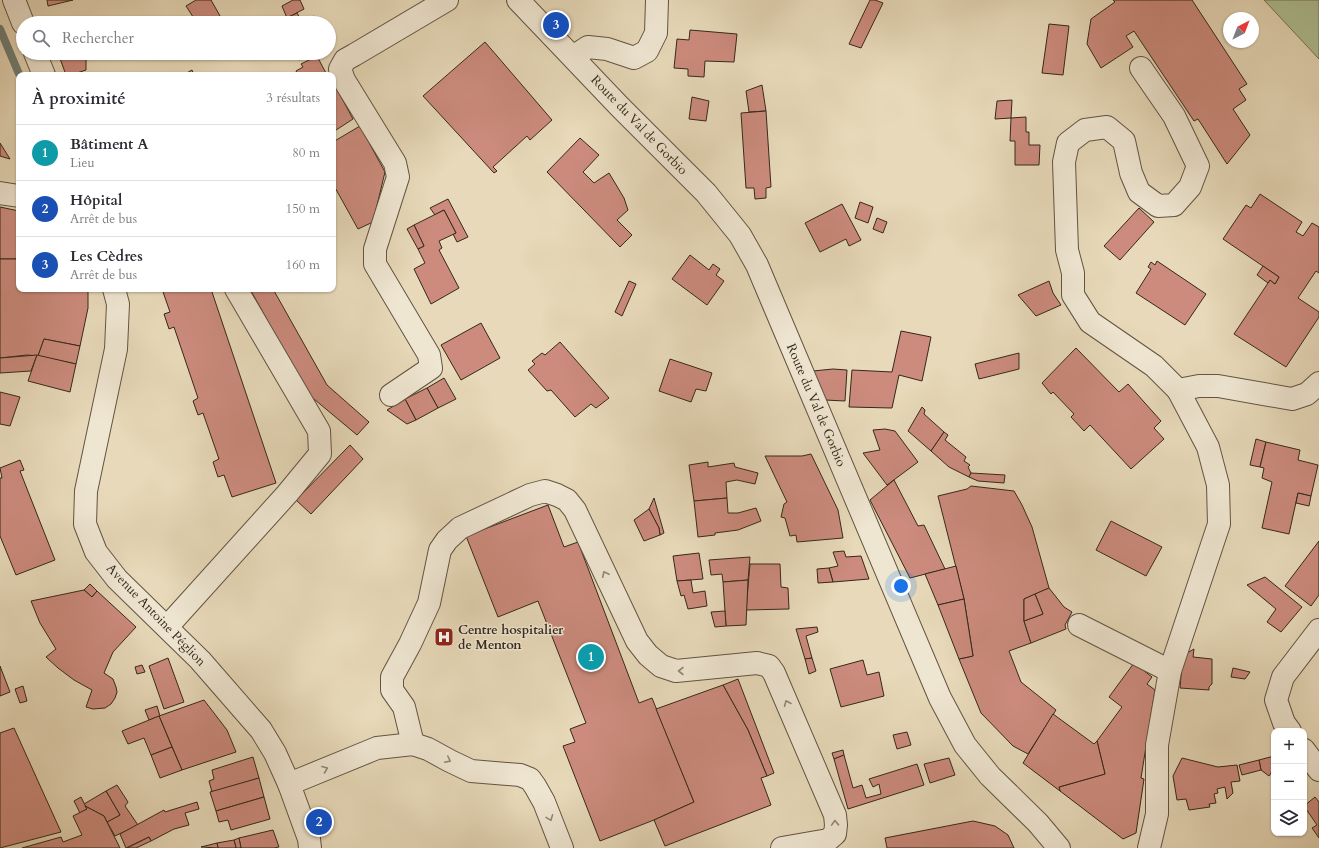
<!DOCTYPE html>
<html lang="fr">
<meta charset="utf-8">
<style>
:root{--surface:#fff;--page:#f2f2f3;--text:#2b2b33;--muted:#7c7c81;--line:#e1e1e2;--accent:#1a73e8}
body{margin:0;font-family:Cardo,serif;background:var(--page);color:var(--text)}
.controls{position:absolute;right:12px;bottom:12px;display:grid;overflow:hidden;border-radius:8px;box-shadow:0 1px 3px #0004}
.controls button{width:36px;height:36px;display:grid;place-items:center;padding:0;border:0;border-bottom:1px solid var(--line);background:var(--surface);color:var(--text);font:20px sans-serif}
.compass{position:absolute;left:1223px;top:12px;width:36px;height:36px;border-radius:50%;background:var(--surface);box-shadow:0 1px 3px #0004;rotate:42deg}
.you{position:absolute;left:901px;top:586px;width:14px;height:14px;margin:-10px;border:3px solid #fff;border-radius:50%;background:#1a73e8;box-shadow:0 0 0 6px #1a73e833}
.badge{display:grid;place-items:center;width:26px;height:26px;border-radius:50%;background:var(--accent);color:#fff;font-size:13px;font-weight:700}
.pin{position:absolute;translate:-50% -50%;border:2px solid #fff;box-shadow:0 1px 4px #0006}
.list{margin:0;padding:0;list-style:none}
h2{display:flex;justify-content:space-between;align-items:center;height:52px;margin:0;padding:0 16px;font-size:17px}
h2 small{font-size:13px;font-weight:400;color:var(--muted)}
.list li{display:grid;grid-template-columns:26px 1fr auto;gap:12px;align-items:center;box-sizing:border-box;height:56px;padding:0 16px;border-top:1px solid var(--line)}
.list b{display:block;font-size:15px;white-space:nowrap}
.list p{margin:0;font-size:13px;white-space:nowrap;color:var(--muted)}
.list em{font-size:13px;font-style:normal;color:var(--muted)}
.icon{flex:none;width:22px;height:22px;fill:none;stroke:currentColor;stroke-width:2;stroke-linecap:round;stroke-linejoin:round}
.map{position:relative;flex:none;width:1319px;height:848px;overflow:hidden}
.search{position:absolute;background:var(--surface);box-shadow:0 1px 3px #0004;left:16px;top:16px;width:320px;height:44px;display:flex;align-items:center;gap:10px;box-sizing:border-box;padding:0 14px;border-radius:22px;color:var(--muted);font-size:15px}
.panel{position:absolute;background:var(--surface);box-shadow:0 1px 3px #0004;left:16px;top:72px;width:320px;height:220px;border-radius:8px}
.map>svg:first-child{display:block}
</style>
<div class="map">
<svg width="1319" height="848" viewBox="0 0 1319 848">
<rect width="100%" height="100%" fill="#e7d9b9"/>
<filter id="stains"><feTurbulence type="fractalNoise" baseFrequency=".005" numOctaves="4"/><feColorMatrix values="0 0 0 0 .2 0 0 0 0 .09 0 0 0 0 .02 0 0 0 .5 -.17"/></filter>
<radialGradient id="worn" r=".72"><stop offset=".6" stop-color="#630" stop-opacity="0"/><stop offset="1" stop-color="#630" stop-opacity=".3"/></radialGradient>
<path fill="#afc094" stroke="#727458" d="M1264 0H1319V59Z"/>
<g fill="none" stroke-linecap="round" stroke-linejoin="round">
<path stroke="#707f77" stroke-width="8" d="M0 29 19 74"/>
</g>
<g fill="#cc8b7d" stroke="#35281b">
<path d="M47 0H73L48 6Z"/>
<path d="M196 0H211L224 23H197L186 6Z"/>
<path d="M293 0H300L304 9 287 18 282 6Z"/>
<path d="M870 0H875L883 3 861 48 849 44Z"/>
<path d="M1113 0H1192L1247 84 1239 89 1246 100 1233 109 1250 135 1227 164 1198 119 1194 121 1134 31 1126 36 1133 47 1101 68 1087 44 1091 19 1115 2Z"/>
<path d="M297 13 300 18 303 17 305 21 314 16 318 23H279L278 22Z"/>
<path d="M1049 24 1069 26 1063 75 1042 73Z"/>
<path d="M690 30 737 34 734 62 705 61 704 77 688 76V69L674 68 677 39 689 40Z"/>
<path d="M485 42 552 120 530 140 527 136 493 167 497 171 494 173 423 96Z"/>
<path d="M58 53H86V70L71 75H66Z"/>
<path d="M295 53H312L299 60Z"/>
<path d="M315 57 318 58 327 75H298L296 71 303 67 301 64Z"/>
<path d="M192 70 194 75H183Z"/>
<path d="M333 82 353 119 333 132Z"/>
<path d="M762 85 766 111 749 112 746 91Z"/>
<path d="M692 97 709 101 706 121 689 119Z"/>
<path d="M1012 100 1011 118 995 119 997 101Z"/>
<path d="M766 111 771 187 766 188V198L755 199 754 188H746L741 113Z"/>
<path d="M1026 117V132H1029V145H1040L1039 165H1015V141H1010L1011 118Z"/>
<path d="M360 126 385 172 373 222 358 229 333 184V142Z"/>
<path d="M580 138 599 155 583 172 594 183 609 173 624 198 628 210 617 220 632 235 620 247 547 172Z"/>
<path d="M0 143 10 159 0 156Z"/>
<path d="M1260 194 1302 222 1296 232 1303 236 1312 223 1319 227V273L1316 271 1298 298 1319 312V317L1286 367 1234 334 1270 280 1275 284 1279 277 1223 239 1246 205 1251 208Z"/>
<path d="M448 199 468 237 457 242 453 234 456 233 444 210 435 215 430 208Z"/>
<path d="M860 202 873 207 868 223 855 218Z"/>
<path d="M842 204 861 240 849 246 846 239 820 252 805 223Z"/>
<path d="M0 207 19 211V259H0Z"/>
<path d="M1139 208 1154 222 1120 260 1104 246Z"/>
<path d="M444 210 456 233 439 241 442 248 439 250 459 288 431 304 414 269 425 263 418 249 424 246 414 225Z"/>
<path d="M877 218 887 222 883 233 873 229Z"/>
<path d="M414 225 424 246 418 249 407 229Z"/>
<path d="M690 255 709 270 713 264 720 269 716 275 724 281 707 305 672 279Z"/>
<path d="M0 259H19V289H88V308L80 346 44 339 38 356 27 355 0 358Z"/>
<path d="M1157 261 1206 294 1185 325 1136 293 1151 269 1148 267 1151 262 1155 265Z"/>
<path d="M1263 266 1279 277 1275 284 1270 280 1268 283 1257 275Z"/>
<path d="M629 281 636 284 622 316 615 312Z"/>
<path d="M1049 281 1053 293 1061 305 1036 316 1018 295Z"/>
<path d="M162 289H211L276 483 232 497 224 475 218 477 213 462 219 459 203 413 198 415 193 401 198 398 174 327 169 329 164 314 170 312Z"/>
<path d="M250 289H273L327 385 369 422 357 435 308 394Z"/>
<path d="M481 323 500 358 461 380 441 345Z"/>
<path d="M901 331 931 337 922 381 899 375 892 408 849 407 852 370 892 372Z"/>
<path d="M44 339 80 346 76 364 38 356Z"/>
<path d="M560 342 609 398 596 408 591 404 575 417 551 390 547 391 528 370 535 364 532 361 542 353 545 355Z"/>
<path d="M1076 348 1119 392 1128 384 1161 421 1154 428 1164 439 1131 469 1090 425 1084 431 1071 417 1074 414 1053 392 1051 394 1042 383Z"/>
<path d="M1019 353V369L979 379 975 364Z"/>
<path d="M37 355 31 371 0 373V358Z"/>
<path d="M37 355 76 364 70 392 28 381Z"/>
<path d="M670 359 712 373 706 391 696 389 691 402 659 391Z"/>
<path d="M833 369 847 370 845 401 825 400 813 371Z"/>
<path d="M444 378 456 399 438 408 427 388Z"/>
<path d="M427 388 438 408 416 420 405 399Z"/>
<path d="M0 392 20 397 10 426 0 424Z"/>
<path d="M405 399 416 420 407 424 387 410Z"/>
<path d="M922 407 925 410 924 414 944 432 931 451 908 431Z"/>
<path d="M885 429 895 431 918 462 887 485 863 453 880 450 873 430Z"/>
<path d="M944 432 948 435 945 440 966 457 964 461 970 465 968 467 971 473 969 477 949 467 931 451Z"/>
<path d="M1256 439 1266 442 1260 467 1250 465Z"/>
<path d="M1266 442 1300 450 1298 460 1318 465 1311 496 1298 493 1289 534 1262 528 1272 482 1262 478 1264 468 1260 467Z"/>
<path d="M350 445 363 459 311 514 296 500Z"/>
<path d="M811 454 838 510 843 538 797 542 796 535 790 536 785 518 781 517 784 504 787 502 765 456H802Z"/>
<path d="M20 460 24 470 20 471 55 560 16 575 0 536V478H2L0 468Z"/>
<path d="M708 462V467L734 463 735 467 758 473 755 484 737 480 726 482 727 498 694 501 689 465Z"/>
<path d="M971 473 1005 475 1004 483 978 481 969 477Z"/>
<path d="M894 480 918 526 924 525 945 569 910 578 870 500Z"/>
<path d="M971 486 1014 491 1022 505 1032 527 1049 588 1024 599V621L1031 643 1009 651 1021 682 1056 710 1028 754 1013 746 981 713 959 659 973 656 964 599 938 496 967 489Z"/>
<path d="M1298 493 1311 496 1309 506 1296 503Z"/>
<path d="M654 498 664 533 660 535 659 528 649 509Z"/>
<path d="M727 498 728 513H738L756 508 761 521 738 530 715 533V535L698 537 694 501Z"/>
<path d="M548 505 564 547 578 542 639 703 652 698 694 802 654 820 600 841 563 746 575 742 570 729 586 723 538 601 498 617 466 536Z"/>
<path d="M649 509 659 528 660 535 644 541 634 520Z"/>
<path d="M1111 521 1162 547 1146 576 1096 550Z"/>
<path d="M1319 541V595L1311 606 1285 586Z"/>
<path d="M844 551 846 557 861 556 869 579 833 582 829 568 838 566 833 552Z"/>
<path d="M699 553 703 579 677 581 673 556Z"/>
<path d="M750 557 748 580 723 582 722 574 711 575 709 560Z"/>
<path d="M750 564H780L781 587 788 588 789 609 746 610Z"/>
<path d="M956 566 964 599 938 605 925 574Z"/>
<path d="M829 568 833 582 818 583 817 569Z"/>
<path d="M1265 577 1302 607 1281 632 1267 622 1276 609 1247 585Z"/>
<path d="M691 580 693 593 705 591 707 606 688 609 684 595 681 596 677 581Z"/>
<path d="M748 580 746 625 726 626 723 582Z"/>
<path d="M90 584 97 591 92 597 84 590Z"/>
<path d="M1049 588 1064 607 1072 612 1065 625 1066 629 1031 643 1024 621 1043 614 1035 594Z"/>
<path d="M84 590 92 597 97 591 136 627 113 652 104 673 113 679 116 687 117 692 115 698 111 704 105 708 93 709 86 707 92 690 74 680 58 668 46 657 56 649 40 623 31 601Z"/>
<path d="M1035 594 1043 614 1024 621V599Z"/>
<path d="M964 599 973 656 959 659 938 605Z"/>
<path d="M725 611 726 626 715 627 711 612Z"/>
<path d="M817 627 818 632 806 636 812 658 805 659 796 629Z"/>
<path d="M1194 649 1193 657 1212 659V684L1209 687V690L1180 688 1182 664 1187 653Z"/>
<path d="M168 658 184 702 164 709 149 666Z"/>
<path d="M812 658 816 671 809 674 805 659Z"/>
<path d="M863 660 867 675 879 672 884 696 841 707 830 669Z"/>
<path d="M1134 663 1152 677 1147 684 1155 690 1141 778 1144 779 1136 833 1123 839 1060 791 1059 787 1105 774 1097 741 1122 707 1109 697Z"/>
<path d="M142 665 145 672 137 674 135 667Z"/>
<path d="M0 666 10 692 0 696Z"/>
<path d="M1233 668 1250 672 1245 679 1231 677Z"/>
<path d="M738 679 774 773 767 776 748 730 723 685Z"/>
<path d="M723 685 748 730 767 776 761 778 771 805 665 846 654 820 694 802 656 709Z"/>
<path d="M23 686 27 701 20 703 15 689Z"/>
<path d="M204 700 227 730 236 752 182 770 159 716Z"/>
<path d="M157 706 160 716 149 720 145 710Z"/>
<path d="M1053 714 1094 744 1097 741 1105 774 1059 787 1060 791 1023 763Z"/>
<path d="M159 716 172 747 151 755 144 738 128 744 122 731Z"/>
<path d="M14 728 61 832 0 848V733Z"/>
<path d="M907 732 911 745 897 749 893 735Z"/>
<path d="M172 747 182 770 160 778 151 755Z"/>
<path d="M843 750 844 755 834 759 832 753Z"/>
<path d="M844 755 853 788 862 785 866 798 881 794 879 784 873 787 869 779 917 764 924 785 848 809 834 759Z"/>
<path d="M1274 756V768L1269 776 1261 770 1259 760Z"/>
<path d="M253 757 259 778 212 792 209 781 214 779 212 770Z"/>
<path d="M949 758 955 775 930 783 924 764Z"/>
<path d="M1182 758 1218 767 1237 765 1240 781 1231 782 1233 793 1227 799 1225 787 1217 789 1218 793 1214 794 1216 803 1209 804 1210 807 1189 810 1186 799 1177 800 1173 776Z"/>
<path d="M1259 760 1261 770 1242 775 1239 765Z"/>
<path d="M259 778 264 797 216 811 210 792Z"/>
<path d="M117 785 128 802 125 806 138 825 115 836 107 822 120 815 106 791Z"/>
<path d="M106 791 120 815 107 822 104 816 85 806 84 804Z"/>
<path d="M81 797 87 809 80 813 74 801Z"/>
<path d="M264 797 270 819 231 830 228 820 219 822 216 811Z"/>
<path d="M1315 797 1319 802V838L1312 828 1317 825 1304 806Z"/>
<path d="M197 802 199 809 185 813 189 825 174 829 151 841 149 837 126 848 120 834 164 810 165 812Z"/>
<path d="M85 806 104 816 120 848H22L61 837 63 842 82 835 73 816 87 809Z"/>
<path d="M973 821 995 826 1008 835 1014 848H887L885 838Z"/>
<path d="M273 830 279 847 274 848H241L239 838Z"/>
<path d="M149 837 151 841 136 848H127Z"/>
<path d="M239 838 241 848H236L234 840Z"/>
<path d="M234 840 236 848H218L217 843Z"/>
<path d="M217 843 218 848 201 847Z"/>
</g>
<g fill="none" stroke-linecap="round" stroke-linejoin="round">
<defs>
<g id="minor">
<path d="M14 0 23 23"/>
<path d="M518 0 620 107 706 193 740 235 757 265 940 698 965 745 990 776 1038 823 1059 848"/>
<path d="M35 53 44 75"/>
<path d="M573 57 588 47 607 49 634 58 647 51 656 33 657 0"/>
<path d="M1141 68 1174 116 1198 166 1190 187 1174 205 1158 206 1139 192 1131 173 1124 141 1107 127 1085 130 1068 143 1064 162 1067 250 1073 273V295L1090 322 1154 366 1178 390 1208 447 1218 485 1219 524 1170 671 1157 745V814L1149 848"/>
<path d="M0 193 19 196"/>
<path d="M114 289 118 304 116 349 86 491 85 524 96 552 117 579 200 660 261 730 275 753 289 784 309 839 310 848"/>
<path d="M1178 390 1199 386H1218L1292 399 1307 394 1319 383"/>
<path d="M391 395 431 368 429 355 375 264V249L398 177 395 163 344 80 340 69 345 60 354 55 447 0"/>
<path d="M1079 625 1170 671"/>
<path d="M167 627 287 494 320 454 319 431 236 289"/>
<path d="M1290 731 1284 723 1276 700 1283 677 1319 630"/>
<path d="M413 744 404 707 392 690V677L410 644 429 603 440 550 447 540 460 528 530 495 545 491 557 495 567 500 575 510 637 641 648 655 661 666 676 671 757 663 769 666 774 673 835 815 836 825 835 834 828 840 782 848"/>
<path d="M1304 750 1319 770"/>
<path d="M289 784 377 748 413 744 428 749 450 761 471 771 520 775 530 779 535 786 544 802 562 848"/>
</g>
</defs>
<use href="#minor" stroke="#625442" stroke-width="24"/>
<use href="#minor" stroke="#efe6d2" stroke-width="22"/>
</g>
<defs><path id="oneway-chevron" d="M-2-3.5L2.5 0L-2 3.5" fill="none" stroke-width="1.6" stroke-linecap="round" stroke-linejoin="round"/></defs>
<g stroke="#928776">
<use href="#oneway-chevron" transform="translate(605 574) rotate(-115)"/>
<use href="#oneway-chevron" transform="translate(681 671) rotate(180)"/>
<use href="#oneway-chevron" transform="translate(787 703) rotate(-113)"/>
<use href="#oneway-chevron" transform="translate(448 760) rotate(27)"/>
<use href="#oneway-chevron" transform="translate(325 769) rotate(-22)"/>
<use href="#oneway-chevron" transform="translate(550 818) rotate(69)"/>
<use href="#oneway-chevron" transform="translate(835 823) rotate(-92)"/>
</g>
<defs>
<symbol id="hospital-square" viewBox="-11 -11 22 22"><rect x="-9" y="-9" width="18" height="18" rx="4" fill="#8f2418" stroke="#efe6d2"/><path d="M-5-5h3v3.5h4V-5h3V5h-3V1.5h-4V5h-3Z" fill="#fff"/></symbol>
</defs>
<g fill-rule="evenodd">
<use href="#hospital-square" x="433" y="626" width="22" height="22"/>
</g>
<g text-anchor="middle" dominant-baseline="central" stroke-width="3" stroke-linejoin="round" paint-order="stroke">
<g font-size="13" fill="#35281b" stroke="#efe6d2">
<text transform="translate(639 125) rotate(46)">Route du Val de Gorbio</text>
<text transform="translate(816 405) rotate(67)">Route du Val de Gorbio</text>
<text transform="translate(156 615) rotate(46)">Avenue Antoine Péglion</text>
</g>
<g font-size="13" font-weight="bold" fill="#35281b" stroke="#efe6d2" text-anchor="start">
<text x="458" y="630">Centre hospitalier<tspan x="458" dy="15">de Menton</tspan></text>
</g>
</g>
<rect width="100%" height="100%" filter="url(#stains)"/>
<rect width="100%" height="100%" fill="url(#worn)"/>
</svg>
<div class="controls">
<button>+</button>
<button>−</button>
<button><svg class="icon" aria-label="layers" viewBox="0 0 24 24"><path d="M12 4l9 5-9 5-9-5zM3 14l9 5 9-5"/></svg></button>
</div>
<svg class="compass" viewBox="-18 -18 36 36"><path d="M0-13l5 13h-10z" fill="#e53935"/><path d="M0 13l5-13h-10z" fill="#7c7c81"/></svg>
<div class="you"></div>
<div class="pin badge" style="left:591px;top:657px;background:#0f9aa8">1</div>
<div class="pin badge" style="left:319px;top:822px;background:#1a4fb4">2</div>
<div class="pin badge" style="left:556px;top:25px;background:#1a4fb4">3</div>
<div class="search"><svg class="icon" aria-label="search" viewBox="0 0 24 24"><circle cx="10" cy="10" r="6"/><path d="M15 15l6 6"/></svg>Rechercher</div>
<section class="panel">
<h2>À proximité<small>3 résultats</small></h2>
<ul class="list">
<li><span class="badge" style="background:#0f9aa8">1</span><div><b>Bâtiment A</b><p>Lieu</p></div><em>80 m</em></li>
<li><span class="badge" style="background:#1a4fb4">2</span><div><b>Hôpital</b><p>Arrêt de bus</p></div><em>150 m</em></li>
<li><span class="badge" style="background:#1a4fb4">3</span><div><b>Les Cèdres</b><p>Arrêt de bus</p></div><em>160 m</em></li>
</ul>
</section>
</div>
